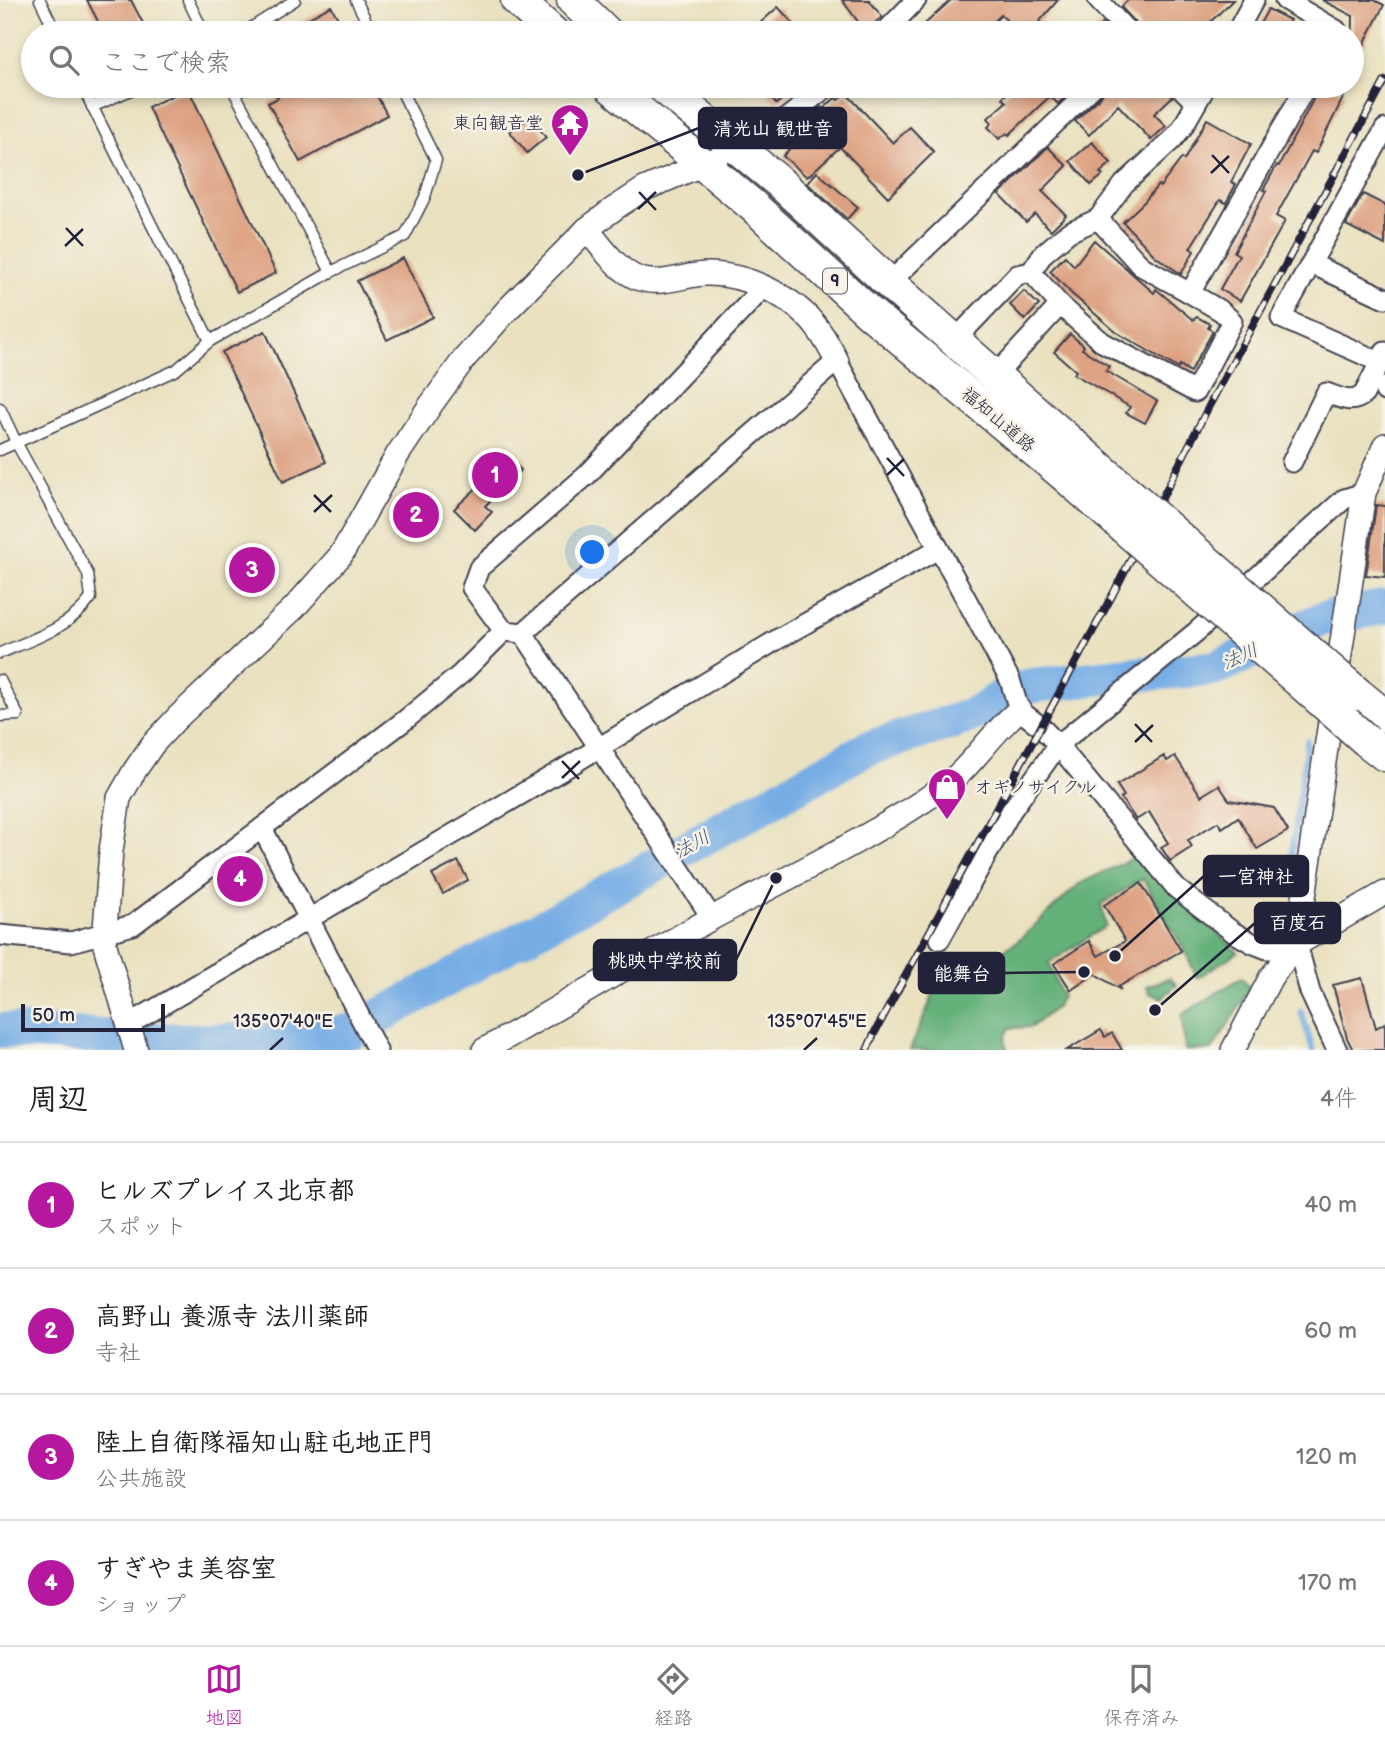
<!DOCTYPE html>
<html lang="ja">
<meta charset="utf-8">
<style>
:root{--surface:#fff;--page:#f2f2f2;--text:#222;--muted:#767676;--line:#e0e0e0;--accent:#b5179e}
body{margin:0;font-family:"Balsamiq Sans","Klee One",sans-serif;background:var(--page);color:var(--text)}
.scale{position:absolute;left:21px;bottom:18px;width:144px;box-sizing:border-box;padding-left:7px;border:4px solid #22223b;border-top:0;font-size:19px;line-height:24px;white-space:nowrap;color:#22223b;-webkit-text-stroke:5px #f7f3e8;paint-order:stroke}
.you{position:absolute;left:593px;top:553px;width:24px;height:24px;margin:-18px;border:5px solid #fff;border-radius:50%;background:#1a73e8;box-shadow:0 0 0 10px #1a73e833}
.badge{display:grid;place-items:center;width:46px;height:46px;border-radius:50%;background:var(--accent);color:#fff;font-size:23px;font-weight:700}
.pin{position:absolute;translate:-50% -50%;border:4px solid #fff;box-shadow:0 2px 7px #0006}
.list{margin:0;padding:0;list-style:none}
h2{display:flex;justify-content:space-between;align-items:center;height:91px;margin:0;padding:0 28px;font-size:30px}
h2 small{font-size:23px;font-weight:400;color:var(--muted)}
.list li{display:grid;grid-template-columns:46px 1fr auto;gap:21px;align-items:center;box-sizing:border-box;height:126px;padding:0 28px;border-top:2px solid var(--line)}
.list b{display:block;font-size:26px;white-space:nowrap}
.list p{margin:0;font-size:23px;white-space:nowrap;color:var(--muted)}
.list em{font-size:23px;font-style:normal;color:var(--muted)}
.icon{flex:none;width:38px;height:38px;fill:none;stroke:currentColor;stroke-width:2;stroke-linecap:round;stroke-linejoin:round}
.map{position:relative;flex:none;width:1385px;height:1050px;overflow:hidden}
.search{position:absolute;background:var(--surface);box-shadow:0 4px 10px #0003;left:21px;right:21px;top:21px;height:77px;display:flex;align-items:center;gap:18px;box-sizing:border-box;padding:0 24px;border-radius:38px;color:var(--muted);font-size:26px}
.sheet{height:595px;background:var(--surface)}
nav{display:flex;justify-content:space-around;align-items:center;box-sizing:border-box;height:98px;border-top:2px solid var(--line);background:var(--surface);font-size:19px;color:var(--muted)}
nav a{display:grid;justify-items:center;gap:4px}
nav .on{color:var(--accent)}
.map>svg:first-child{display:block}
</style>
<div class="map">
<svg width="1385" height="1050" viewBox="0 0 1385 1050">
<rect width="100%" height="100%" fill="#f7f3e8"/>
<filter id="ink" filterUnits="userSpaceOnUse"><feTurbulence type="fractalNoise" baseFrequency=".0143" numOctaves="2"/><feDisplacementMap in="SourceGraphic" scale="14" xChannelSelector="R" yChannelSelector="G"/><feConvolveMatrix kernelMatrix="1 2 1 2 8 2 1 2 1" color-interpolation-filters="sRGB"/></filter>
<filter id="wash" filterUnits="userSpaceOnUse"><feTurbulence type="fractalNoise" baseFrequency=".00686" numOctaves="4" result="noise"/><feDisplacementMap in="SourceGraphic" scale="28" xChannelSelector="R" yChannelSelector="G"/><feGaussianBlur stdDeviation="1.57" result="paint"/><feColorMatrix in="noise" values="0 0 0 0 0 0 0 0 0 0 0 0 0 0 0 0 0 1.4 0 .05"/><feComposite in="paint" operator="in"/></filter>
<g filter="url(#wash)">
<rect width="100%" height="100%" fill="#e9e1bf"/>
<g fill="#65b17a" stroke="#446a5a" stroke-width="2">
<path d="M1135 857 1238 952 1197 978 1186 953 1143 879 1101 904 1106 926 1049 963 1062 997 1055 1008 1031 1027 1010 1028C1005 1036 1003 1042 1008 1050H910L936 988 1018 941 1079 884Z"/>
<path d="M1242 977 1250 989 1212 1050H1185L1182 1015Z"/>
<path d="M1170 978 1177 985 1162 998 1149 993 1147 986Z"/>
</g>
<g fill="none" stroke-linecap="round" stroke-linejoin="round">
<g stroke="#77ade5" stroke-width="6">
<path d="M1322 619 1323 625"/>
<path d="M1287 887 1307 741"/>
<path d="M1301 1011 1313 1050"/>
</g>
<path stroke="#77ade5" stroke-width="35" d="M0 1030C117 1037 237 1050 353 1031L866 749 964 718 984 709 998 699 1030 686 1117 676 1216 668 1322 619 1385 607"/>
</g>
<g id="blocks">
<g fill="#dda080">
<path d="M87 0H131L148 33H104Z"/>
<path d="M842 0H869L882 17 865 31Z"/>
<path d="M951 0H1058L1039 22 1050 33H1020L1001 15 982 33H915Z"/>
<path d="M1128 0H1233L1206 26 1212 33H1141L1138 25 1121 7Z"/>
<path d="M1322 0H1374L1384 5 1352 68 1353 16Z"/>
<path d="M331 6 346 33H281Z"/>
<path d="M778 7 802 33H749Z"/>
<path d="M1268 9 1290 20 1288 23 1307 33H1255Z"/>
<path d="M1103 23 1112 33H1092Z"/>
<path d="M271 86H372L387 115 300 162 268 103 278 98Z"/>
<path d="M761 86H798L776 104Z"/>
<path d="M1014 86H1044L1051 93 1059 86H1077L1058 104 1050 96 1009 135 1007 133 999 139 988 127 992 123 988 118 1006 102 1002 98Z"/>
<path d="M1106 86H1126L1135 94 1144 86H1167L1172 97 1154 114 1166 126 1151 140 1118 105 1089 135 1075 121 1102 95Z"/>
<path d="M1320 86H1329L1345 94 1316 153 1312 151 1276 216 1285 221 1240 301 1220 289 1239 255 1234 252 1266 191 1263 190 1277 165 1279 166Z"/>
<path d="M188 88 276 273 237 292 148 107Z"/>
<path d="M846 93 893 143 910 127 934 152 888 197 840 147 807 177 783 156 810 126 805 120 821 107 823 109 835 98 838 100Z"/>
<path d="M530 117 546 137 527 153 510 132Z"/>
<path d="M1207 119 1251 144 1231 182 1236 184 1226 203 1220 200 1190 248 1194 251 1181 274 1155 256 1123 222 1145 201 1158 185 1160 187 1182 158 1184 160Z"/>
<path d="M1092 142 1111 163 1100 173 1103 175 1091 185 1070 161Z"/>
<path d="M1048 147 1067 166 1042 191 1066 215 1051 230 1035 214 1026 222 999 194Z"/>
<path d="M817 172 858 207 847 219 807 183Z"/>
<path d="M1363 194 1385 205V245L1346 225Z"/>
<path d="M1094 240 1154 293 1156 289 1193 320 1197 317 1210 324 1208 328 1213 331 1190 372 1180 365 1178 368 1116 332 1072 294 1050 271 1065 256 1074 266Z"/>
<path d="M403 258 433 317 387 340 357 281Z"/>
<path d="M1024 291 1039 305 1025 320 1010 305Z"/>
<path d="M265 331 326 462 283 482 222 352Z"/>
<path d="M1070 334 1084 346 1082 349 1109 366 1106 371 1157 401 1145 423 1126 413 1130 407 1074 374 1076 371 1054 352Z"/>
<path d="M509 458 521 470 485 506 492 512 475 530 454 509Z"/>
<path d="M1376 505 1385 506V577L1366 575Z"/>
<path d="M1164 756 1167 761 1175 756 1201 796 1219 785 1229 800 1274 808 1288 831 1257 849 1238 817 1222 828 1218 822 1188 840 1192 847 1170 861 1161 847 1168 843 1149 812 1136 820 1121 798 1124 796 1117 785Z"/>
<path d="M458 861 468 880 443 894 432 875Z"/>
<path d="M1141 883 1181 951 1118 987 1121 990 1095 974 1071 990 1054 964 1089 941 1098 956 1125 941 1104 905Z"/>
<path d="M1362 978 1376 1028 1385 1023V1050H1353L1347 1038 1333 985Z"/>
<path d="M1101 1030 1105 1037 1112 1033 1122 1050H1067Z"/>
</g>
</g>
</g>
<g filter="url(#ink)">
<use href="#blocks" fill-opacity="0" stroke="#403f4f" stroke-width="2"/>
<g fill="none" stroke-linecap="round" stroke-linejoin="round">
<defs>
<g id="service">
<path d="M40 0 56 33"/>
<path d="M188 0 204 33"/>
<path d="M356 0 372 33"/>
<path d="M243 33 295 0"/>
<path d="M82 86 210 341"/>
<path d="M231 86 331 272"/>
<path d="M92 107 140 86"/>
<path d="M0 408 17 444 88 574 91 598C70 628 33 639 0 653"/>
<path d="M0 450 176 370 210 341 331 272 405 236 425 197 436 160 399 86"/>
<path d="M0 680 18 715 0 716"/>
</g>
<g id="minor">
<path d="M1098 0 1129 33"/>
<path d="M1285 0 1336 30 1334 33"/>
<path d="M884 33 916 0"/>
<path d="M1236 33 1254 0"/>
<path d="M1179 86 1196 103"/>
<path d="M738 148 775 127 828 86"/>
<path d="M1098 219 1141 266 1190 293 1306 86"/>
<path d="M1312 264 1385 298"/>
<path d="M1031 272 1060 305 1102 342 1195 392 1232 321 1221 311 1190 293"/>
<path d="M889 283 1094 86"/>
<path d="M954 341 1017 275 1031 272 1043 254 1069 232 1098 219 1124 184 1172 140 1182 128 1206 86"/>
<path d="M1380 362 1281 318 1385 129"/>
<path d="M994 377 1060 305"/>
<path d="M1385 387V391"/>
<path d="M1292 462 1326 393C1341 398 1352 405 1364 394L1385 352"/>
<path d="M504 631 472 588 479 568 587 475 763 288"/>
<path d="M523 633 837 361 1010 680 1019 710 1040 726 1058 745 1177 889 1233 932 1252 943 1267 949 1283 948 1297 944 1310 992 1337 1050"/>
<path d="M262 828 377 1050"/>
<path d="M0 935 71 942 133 925 404 721 461 674 504 631 523 633 712 918"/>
<path d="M940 939 1011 811 1058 745 1196 632 1344 499 1364 493"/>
<path d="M128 1025 564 769 778 639 938 549"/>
</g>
<g id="tertiary">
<path d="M587 229C600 245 617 270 637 278 661 287 682 275 705 274 745 273 794 296 818 329 825 338 831 350 837 361"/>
<path d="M1297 944 1364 493 1385 445"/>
<path d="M136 1050 104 942 111 851 119 798 135 770 153 744 177 718 294 608 341 555 398 454 430 406 464 359 507 310 587 229 615 208 644 189 716 159"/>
<path d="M484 1050C561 1007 637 960 714 917 790 876 869 839 941 789 972 767 990 734 1019 710"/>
<path d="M1233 1050 1271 977 1297 944 1385 893"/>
</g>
<g id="trunk">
<path d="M517 0 553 33"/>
<path d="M573 0 607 33"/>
<path d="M610 86 753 206 870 313 1063 474"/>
<path d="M662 86 778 181 889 283 1078 449"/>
<path d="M1358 694 1385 716"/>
<path d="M1367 741 1385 755"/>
</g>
</defs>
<use href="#service" stroke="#403f4f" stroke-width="13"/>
<use href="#minor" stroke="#403f4f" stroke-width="23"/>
<use href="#tertiary" stroke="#403f4f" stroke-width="26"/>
<use href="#trunk" stroke="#403f4f" stroke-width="35"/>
<use href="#service" stroke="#fff" stroke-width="10"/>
<use href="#minor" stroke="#fff" stroke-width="19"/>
<use href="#tertiary" stroke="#fff" stroke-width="23"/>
<use href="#trunk" stroke="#fff" stroke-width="32"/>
<defs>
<path id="rail" d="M867 1050 875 1032 1113 594 1210 404 1385 81"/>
</defs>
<use href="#rail" stroke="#22223b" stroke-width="8"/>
<use href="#rail" stroke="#f7f3e8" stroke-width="5" stroke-dasharray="16" stroke-linecap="butt"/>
<defs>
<g id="trunk-bridge">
<path d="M1078 449 1358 694"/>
<path d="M1063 474 1367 741"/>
</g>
</defs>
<use href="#trunk-bridge" stroke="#403f4f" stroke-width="35" stroke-linecap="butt"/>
<use href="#trunk-bridge" stroke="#fff" stroke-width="32"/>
</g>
</g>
<path fill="none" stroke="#22223b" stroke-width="2.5" d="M1212 155 1229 173M1211 173 1229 156M639 192 656 210M638 209 656 192M66 228 83 246M65 246 83 229M887 458 904 476M887 475 904 459M314 495 331 512M314 512 332 495M1135 724 1152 742M1135 742 1153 725M562 761 579 779M562 778 580 761M270 1050 283 1038M804 1050 817 1038"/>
<defs>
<symbol id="temple-pin" viewBox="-11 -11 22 30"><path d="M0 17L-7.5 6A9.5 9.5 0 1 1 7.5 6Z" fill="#b5179e" stroke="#f7f3e8"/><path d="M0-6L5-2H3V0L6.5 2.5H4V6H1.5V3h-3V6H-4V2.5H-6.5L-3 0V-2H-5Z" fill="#fff"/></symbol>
<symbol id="shop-pin" viewBox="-11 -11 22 30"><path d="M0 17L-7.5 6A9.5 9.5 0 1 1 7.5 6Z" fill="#b5179e" stroke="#f7f3e8"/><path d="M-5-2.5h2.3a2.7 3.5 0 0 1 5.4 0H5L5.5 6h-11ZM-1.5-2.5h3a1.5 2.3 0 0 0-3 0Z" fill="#fff"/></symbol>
</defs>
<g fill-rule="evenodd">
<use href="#temple-pin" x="548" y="101" width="44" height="60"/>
<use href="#shop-pin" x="925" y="765" width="44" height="60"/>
</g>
<g text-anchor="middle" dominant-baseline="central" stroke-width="5" stroke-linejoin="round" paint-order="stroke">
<rect fill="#f7f3e8" stroke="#62616f" stroke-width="2" x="823" y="268.5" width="24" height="25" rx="5"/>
<g font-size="16" font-weight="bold" fill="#22223b">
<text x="835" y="281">9</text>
</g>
<g font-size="18" fill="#22223b" stroke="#f7f3e8" text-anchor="end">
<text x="543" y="123">東向観音堂</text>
<text x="974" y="787" text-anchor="start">オギノサイクル</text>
</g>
<g font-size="18" fill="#22223b" stroke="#f7f3e8">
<text transform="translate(998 420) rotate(40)">福知山道路</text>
</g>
<g font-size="19" font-style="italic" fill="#405376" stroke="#f7f3e8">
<text transform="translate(1240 657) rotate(-24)">法川</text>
<text transform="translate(692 845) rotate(-29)">法川</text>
</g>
</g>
<g font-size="18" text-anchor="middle" fill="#22223b" stroke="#f7f3e8" stroke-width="5" stroke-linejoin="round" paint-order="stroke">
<text x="283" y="1027">135°07'40"E</text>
<text x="817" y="1027">135°07'45"E</text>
</g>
<path fill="none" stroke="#22223b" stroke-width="2.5" d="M578 175L699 128M1115 956L1204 876M1155 1010L1255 923M776 878L736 960M1084 972L1004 973"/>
<g fill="#22223b" stroke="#f7f3e8" stroke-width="2.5">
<circle cx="578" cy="175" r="7"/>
<circle cx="1115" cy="956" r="7"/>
<circle cx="1155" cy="1010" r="7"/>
<circle cx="776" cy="878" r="7"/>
<circle cx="1084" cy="972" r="7"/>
</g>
<g fill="#22223b" stroke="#22223b" stroke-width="2.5">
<rect x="699" y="108" width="147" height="40" rx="7"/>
<rect x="1204" y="856" width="104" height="40" rx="7"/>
<rect x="1255" y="903" width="85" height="40" rx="7"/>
<rect x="594" y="940" width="142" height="40" rx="7"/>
<rect x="919" y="953" width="85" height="40" rx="7"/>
</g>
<g font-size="19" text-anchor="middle" font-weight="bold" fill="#fff">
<text x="773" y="135">清光山 観世音</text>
<text x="1256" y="883">一宮神社</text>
<text x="1298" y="929">百度石</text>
<text x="665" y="967">桃映中学校前</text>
<text x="962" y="980">能舞台</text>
</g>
</svg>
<div class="scale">50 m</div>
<div class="you"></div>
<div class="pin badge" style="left:495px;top:475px">1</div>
<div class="pin badge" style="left:416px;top:515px">2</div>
<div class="pin badge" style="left:252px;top:570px">3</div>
<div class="pin badge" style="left:240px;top:879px">4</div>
<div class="search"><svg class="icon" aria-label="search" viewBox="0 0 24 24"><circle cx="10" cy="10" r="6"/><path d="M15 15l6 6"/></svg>ここで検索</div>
</div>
<section class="sheet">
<h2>周辺<small>4件</small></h2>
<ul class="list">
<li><span class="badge">1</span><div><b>ヒルズプレイス北京都</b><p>スポット</p></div><em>40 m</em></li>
<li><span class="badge">2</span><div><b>高野山 養源寺 法川薬師</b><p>寺社</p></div><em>60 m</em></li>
<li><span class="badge">3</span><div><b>陸上自衛隊福知山駐屯地正門</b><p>公共施設</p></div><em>120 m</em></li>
<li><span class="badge">4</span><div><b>すぎやま美容室</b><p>ショップ</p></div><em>170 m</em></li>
</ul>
</section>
<nav>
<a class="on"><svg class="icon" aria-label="map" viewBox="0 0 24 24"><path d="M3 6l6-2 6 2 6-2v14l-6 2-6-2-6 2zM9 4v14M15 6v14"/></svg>地図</a>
<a><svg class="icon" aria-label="directions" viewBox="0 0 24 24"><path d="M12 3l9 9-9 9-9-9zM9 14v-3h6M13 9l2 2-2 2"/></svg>経路</a>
<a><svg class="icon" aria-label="saved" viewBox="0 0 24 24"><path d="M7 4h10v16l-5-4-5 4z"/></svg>保存済み</a>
</nav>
